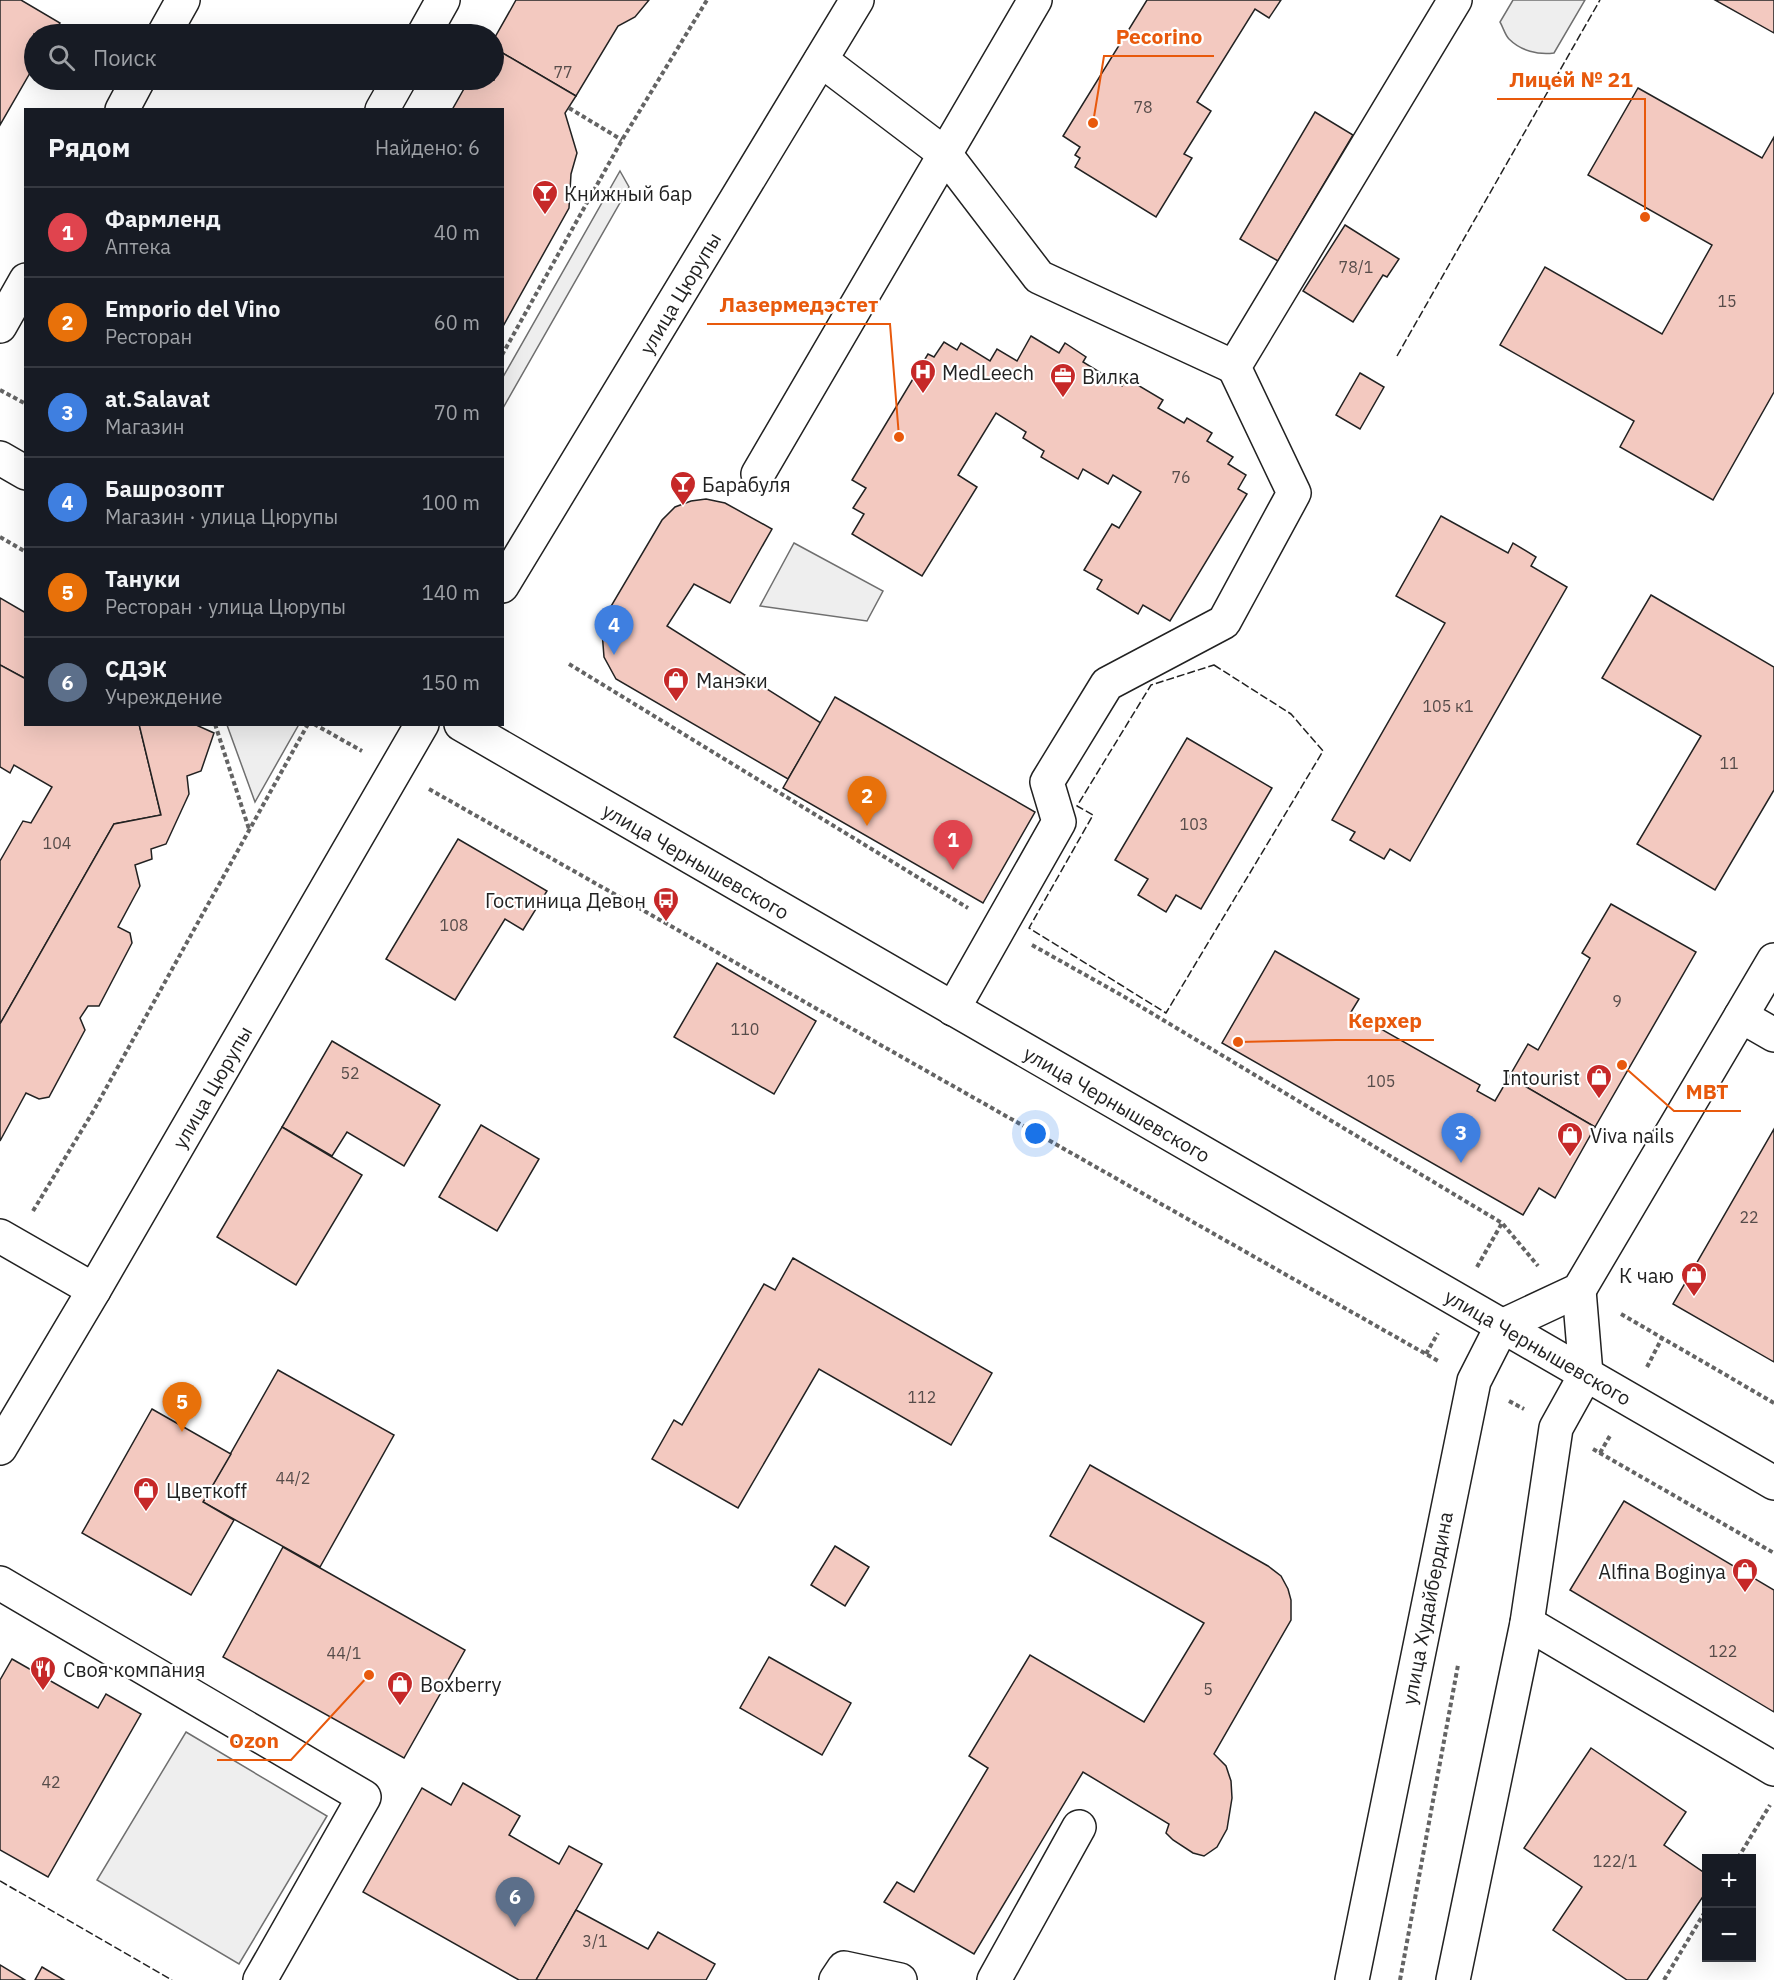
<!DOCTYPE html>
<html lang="ru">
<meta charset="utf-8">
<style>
:root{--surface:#171b24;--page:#242831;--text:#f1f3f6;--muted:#9ea1a6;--line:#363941;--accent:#d93025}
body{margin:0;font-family:"IBM Plex Sans",sans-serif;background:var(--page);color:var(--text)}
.controls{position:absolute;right:18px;bottom:18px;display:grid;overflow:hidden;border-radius:0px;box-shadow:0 6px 24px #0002}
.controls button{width:54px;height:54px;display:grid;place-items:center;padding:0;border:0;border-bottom:2px solid var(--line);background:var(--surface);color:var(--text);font:30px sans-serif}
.you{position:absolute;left:1036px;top:1134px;width:21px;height:21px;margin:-15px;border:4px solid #fff;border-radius:50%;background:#1a73e8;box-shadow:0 0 0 9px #1a73e833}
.badge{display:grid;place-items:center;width:39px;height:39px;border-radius:50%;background:var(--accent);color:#fff;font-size:20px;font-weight:700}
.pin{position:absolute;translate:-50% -50px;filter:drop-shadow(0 2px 3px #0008)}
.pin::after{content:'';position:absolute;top:32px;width:21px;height:18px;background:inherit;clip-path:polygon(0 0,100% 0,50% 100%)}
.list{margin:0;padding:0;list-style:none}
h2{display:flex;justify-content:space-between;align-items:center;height:78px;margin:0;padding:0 24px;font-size:26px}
h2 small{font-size:20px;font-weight:400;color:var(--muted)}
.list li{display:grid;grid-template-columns:39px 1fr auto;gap:18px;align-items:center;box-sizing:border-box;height:90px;padding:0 24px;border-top:2px solid var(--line)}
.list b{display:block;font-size:22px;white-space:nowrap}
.list p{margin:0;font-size:20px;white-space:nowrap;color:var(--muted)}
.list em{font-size:20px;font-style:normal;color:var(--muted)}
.icon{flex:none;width:33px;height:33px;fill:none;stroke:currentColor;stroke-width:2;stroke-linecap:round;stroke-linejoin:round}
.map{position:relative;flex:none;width:1774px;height:1980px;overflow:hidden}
.search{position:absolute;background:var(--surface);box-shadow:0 6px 24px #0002;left:24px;top:24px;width:480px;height:66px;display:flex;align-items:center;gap:15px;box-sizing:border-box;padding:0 21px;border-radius:33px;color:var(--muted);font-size:22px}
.panel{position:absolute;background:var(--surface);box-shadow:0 6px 24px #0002;left:24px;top:108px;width:480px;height:618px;border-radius:0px}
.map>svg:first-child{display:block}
</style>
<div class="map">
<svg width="1774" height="1980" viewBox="0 0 1774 1980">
<rect width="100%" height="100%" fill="#fff"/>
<g fill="#eee" stroke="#6f6f6f" stroke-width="1.5">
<path d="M1513 0H1585L1554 53C1538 55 1521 51 1509 39 1505 35 1503 27 1500 22Z"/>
<path d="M620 171 629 187 503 408V377Z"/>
<path d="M794 543 883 591 867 621 760 606Z"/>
<path d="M295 724 298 726 255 802 227 725Z"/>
<path d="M186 1732 327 1816 239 1964 97 1880Z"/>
</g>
<g fill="#f3c9c0" stroke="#222" stroke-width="1.5">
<path d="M0 0H21L60 23 53 34H34V66L0 125Z"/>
<path d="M516 0H649L635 17 618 26 576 96 494 48V39Z"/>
<path d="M1147 0H1281L1269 18 1255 9 1197 102 1211 111 1184 154 1192 158 1156 217 1075 167 1080 158 1075 155 1080 147 1063 136Z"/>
<path d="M1715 0H1774V33Z"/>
<path d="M494 48 576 96 565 113 577 153 571 174 569 208 502 328V110H452L469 80H494Z"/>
<path d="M1638 88 1762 158 1774 137V392L1713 500 1620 447 1634 421 1500 345 1545 267 1662 334 1712 245 1588 175Z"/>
<path d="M1315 112 1353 135 1278 261 1240 239Z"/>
<path d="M1345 225 1399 259 1387 277 1383 275 1353 322 1303 291Z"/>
<path d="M1031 336 1059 353 1065 343 1086 357 1083 362 1122 386 1126 378 1163 400 1158 408 1184 423 1187 418 1212 433 1207 441 1233 457 1228 464 1246 475 1238 489 1247 494 1170 621 1143 605 1138 614 1097 589 1102 580 1084 570 1112 524 1119 528 1141 492 1113 475 1108 484 1083 469 1078 479 1041 457 1044 451 1023 438 1026 432 996 413 958 475 977 487 922 576 852 534 864 514 853 508 866 488 852 480 928 354 934 357 944 342 957 350 961 343 990 361 997 349 1017 361Z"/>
<path d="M1360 373 1384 387 1360 429 1336 415Z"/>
<path d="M706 499 725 503 772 529 730 603 694 584 667 626 821 723 788 779 616 679 604 657 602 631 607 613 662 520 675 507 691 501Z"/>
<path d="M1441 516 1508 553 1513 543 1536 557 1531 566 1567 587 1410 861 1390 849 1384 859 1350 840 1355 832 1332 820 1445 623 1396 596Z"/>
<path d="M1651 595 1774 667V790L1715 890 1637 844 1701 736 1602 678Z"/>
<path d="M0 598 26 613V679L0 665Z"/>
<path d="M0 665 26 679V724H139L161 815 114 824 0 1024V861L23 821 31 823 52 787 14 765 10 773 0 767Z"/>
<path d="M835 697 1035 812 983 903 783 788Z"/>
<path d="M139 724H194L214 733 201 771 187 776 189 794 166 844 151 849 152 859 135 865 140 886 118 927 130 933 132 943 99 1006H88L80 1018 85 1030 49 1097 39 1099 26 1093 0 1141V1024L114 824 161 815Z"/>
<path d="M1187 738 1272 788 1201 909 1176 895 1166 912 1138 895 1148 879 1115 860Z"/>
<path d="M458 839 547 891 523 930 505 919 455 1000 386 959Z"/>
<path d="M1611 904 1696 952 1595 1127 1509 1077 1528 1044 1538 1050 1590 958 1582 953Z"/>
<path d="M1275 951 1359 999 1351 1012 1480 1085 1477 1091 1495 1101 1509 1077 1595 1127 1555 1198 1539 1188 1523 1215 1222 1043Z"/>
<path d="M717 963 816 1021 774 1094 674 1037Z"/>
<path d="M332 1041 440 1105 404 1166 347 1132 332 1156 282 1127Z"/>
<path d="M481 1125 539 1159 497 1231 439 1197Z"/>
<path d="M282 1127 362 1175 296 1285 217 1237Z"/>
<path d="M1774 1129V1362L1673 1304Z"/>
<path d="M793 1258 992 1373 951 1445 819 1369 738 1508 652 1459 674 1420 682 1425 764 1284 775 1290Z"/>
<path d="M278 1370 394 1435 320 1567 203 1502Z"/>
<path d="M152 1409 231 1454 203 1502 234 1520 191 1595 82 1533Z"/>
<path d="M1090 1465 1268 1566 1281 1576 1288 1589 1291 1600V1620L1214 1754 1226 1766 1231 1781 1232 1798 1227 1829 1217 1847 1204 1856 1193 1853 1173 1840 1166 1833 1169 1824 1083 1772 974 1954 884 1902 897 1882 914 1892 988 1768 969 1756 1030 1655 1144 1722 1204 1623 1050 1536Z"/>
<path d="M1624 1501 1774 1590V1712L1570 1590Z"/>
<path d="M835 1546 869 1567 845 1606 811 1585Z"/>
<path d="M283 1547 465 1650 404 1758 223 1657Z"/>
<path d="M769 1657 851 1703 822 1755 740 1708Z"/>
<path d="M12 1659 98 1708 106 1694 141 1714 48 1877 0 1850V1680Z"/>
<path d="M1591 1748 1686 1812 1664 1845 1706 1874V1892L1647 1980H1627L1553 1930 1582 1887 1524 1848Z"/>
<path d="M463 1783 520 1816 509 1835 559 1864 569 1846 602 1864 536 1980H519L363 1892 422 1788 451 1805Z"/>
<path d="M576 1910 648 1949 658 1932 715 1964 706 1980H536Z"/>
<path d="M0 1965 25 1980H0Z"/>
<path d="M42 1967 64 1980H35Z"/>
</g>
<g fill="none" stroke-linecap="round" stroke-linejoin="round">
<defs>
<g id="minor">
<path d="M164 34 183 0"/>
<path d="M424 34 443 0"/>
<path d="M821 60 945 154 1039 277 1234 367"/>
<path d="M122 110 138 80"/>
<path d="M382 110 399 80"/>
<path d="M0 326 26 280"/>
<path d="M0 458 26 473"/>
<path d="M758 474 1035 0"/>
<path d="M461 724 1774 1483"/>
<path d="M953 1009 1059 822 1047 782 1107 684 1224 622 1294 493 1234 367 1455 0"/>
<path d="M1741 1016 1774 1035"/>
<path d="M0 1236 94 1290"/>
<path d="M0 1583 364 1797 260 1980"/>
<path d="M1527 1623 1774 1769"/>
<path d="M836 1980 844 1968 900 1980"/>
<path d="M994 1980 1079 1827"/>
<path d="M1352 1980 1474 1381 1502 1326 1579 1290 1774 960"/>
<path d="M1453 1980 1527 1623 1556 1428 1586 1374 1579 1290"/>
</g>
<g id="major">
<path d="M502 586 857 0"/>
<path d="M0 1448 94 1290 422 724"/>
</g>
</defs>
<use href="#minor" stroke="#222" stroke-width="36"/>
<use href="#major" stroke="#222" stroke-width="36"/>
<g stroke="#646464" stroke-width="4" stroke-dasharray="4.5 3" stroke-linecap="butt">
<path d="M569 108 622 140"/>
<path d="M502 355 622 140 707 0"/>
<path d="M0 390 26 404"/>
<path d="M0 537 26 552"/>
<path d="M569 664 968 908"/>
<path d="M215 724 249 829"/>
<path d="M314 724 362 751"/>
<path d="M429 789 1440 1362"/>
<path d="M1032 945 1123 996 1502 1223 1538 1266"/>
<path d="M33 1211 94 1110 308 724"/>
<path d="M1477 1267 1502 1223"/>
<path d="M1621 1314 1774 1403"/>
<path d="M1426 1354 1438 1333"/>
<path d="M1647 1367 1662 1338"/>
<path d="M1509 1401 1524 1409"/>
<path d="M1593 1449 1774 1553"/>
<path d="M1600 1453 1611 1434"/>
<path d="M1738 1858 1770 1805"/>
<path d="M1400 1980 1458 1665"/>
<path d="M1664 1980 1706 1910"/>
</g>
<use href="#minor" stroke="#fff" stroke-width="33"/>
<use href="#major" stroke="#fff" stroke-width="33"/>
<g stroke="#222" stroke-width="1.5" stroke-dasharray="8 3" stroke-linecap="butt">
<path d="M1397 356 1600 0"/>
<path d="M1214 665 1291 714 1323 751 1166 1013 1029 928 1093 815 1077 806 1151 685Z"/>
<path d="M0 1881 172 1980"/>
</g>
</g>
<defs>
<symbol id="bar-pin" viewBox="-11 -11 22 30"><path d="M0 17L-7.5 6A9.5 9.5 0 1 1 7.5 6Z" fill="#c62828" stroke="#fff"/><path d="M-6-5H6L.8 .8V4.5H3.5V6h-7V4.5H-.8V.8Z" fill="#fff"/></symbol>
<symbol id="hospital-pin" viewBox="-11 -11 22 30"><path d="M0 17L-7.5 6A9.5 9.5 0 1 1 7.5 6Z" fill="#c62828" stroke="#fff"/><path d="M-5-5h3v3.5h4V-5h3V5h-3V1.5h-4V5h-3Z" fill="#fff"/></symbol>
<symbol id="office-pin" viewBox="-11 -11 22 30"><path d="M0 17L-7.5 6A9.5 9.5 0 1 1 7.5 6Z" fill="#c62828" stroke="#fff"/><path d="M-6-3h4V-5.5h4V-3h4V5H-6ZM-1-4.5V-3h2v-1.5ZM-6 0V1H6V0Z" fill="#fff"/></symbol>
<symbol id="shop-pin" viewBox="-11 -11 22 30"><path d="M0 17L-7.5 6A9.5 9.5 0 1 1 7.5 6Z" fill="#c62828" stroke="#fff"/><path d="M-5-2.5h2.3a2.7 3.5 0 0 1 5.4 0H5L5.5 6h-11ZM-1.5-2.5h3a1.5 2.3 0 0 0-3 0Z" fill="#fff"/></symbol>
<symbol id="bus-pin" viewBox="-11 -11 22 30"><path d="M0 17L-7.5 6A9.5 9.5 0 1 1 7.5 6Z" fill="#c62828" stroke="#fff"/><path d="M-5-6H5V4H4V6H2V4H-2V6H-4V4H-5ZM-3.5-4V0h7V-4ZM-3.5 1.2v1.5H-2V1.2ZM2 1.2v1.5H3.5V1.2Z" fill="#fff"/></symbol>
<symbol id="restaurant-pin" viewBox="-11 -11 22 30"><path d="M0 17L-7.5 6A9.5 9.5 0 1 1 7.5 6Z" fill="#c62828" stroke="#fff"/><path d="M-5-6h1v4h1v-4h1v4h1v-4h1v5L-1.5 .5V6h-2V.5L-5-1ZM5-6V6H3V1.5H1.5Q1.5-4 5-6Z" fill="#fff"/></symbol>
</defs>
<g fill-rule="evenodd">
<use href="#bar-pin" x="530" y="178" width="30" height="40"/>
<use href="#hospital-pin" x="908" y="357" width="30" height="40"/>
<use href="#office-pin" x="1048" y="361" width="30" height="40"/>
<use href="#bar-pin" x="668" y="469" width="30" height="40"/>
<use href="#shop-pin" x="661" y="665" width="30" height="40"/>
<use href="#bus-pin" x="651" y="885" width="30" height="40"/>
<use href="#shop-pin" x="1584" y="1062" width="30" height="40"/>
<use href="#shop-pin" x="1555" y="1120" width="30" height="40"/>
<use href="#shop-pin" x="1679" y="1260" width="30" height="40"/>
<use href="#shop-pin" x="131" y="1475" width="30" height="40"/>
<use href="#shop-pin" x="1730" y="1556" width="30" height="40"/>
<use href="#restaurant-pin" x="28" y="1654" width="30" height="40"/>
<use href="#shop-pin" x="385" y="1669" width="30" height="40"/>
</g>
<g text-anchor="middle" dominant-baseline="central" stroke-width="4.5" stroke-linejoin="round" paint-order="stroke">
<g font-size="16" fill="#564c4a">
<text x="563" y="72">77</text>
<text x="1143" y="107">78</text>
<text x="1356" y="267">78/1</text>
<text x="1727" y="301">15</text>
<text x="1181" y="477">76</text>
<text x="1448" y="706">105 к1</text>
<text x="1729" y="763">11</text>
<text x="1194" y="824">103</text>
<text x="57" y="843">104</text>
<text x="454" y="925">108</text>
<text x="1617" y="1001">9</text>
<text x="745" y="1029">110</text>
<text x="350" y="1073">52</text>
<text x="1381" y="1081">105</text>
<text x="1749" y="1217">22</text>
<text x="922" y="1397">112</text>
<text x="293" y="1478">44/2</text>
<text x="1723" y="1651">122</text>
<text x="344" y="1653">44/1</text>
<text x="1208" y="1689">5</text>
<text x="51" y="1782">42</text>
<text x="1615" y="1861">122/1</text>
<text x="595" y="1941">3/1</text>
</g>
<g font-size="20" fill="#222" stroke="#fff" text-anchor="start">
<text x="564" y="193">Книжный бар</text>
<text x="942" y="372">MedLeech</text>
<text x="1082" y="376">Вилка</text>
<text x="702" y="484">Барабуля</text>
<text x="696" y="680">Манэки</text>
<text x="646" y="900" text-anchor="end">Гостиница Девон</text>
<text x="1580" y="1077" text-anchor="end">Intourist</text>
<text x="1590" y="1135">Viva nails</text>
<text x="1674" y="1275" text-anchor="end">К чаю</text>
<text x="166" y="1490">Цветкoff</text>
<text x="1726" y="1571" text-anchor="end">Alfina Boginya</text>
<text x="63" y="1669">Своя компания</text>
<text x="420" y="1684">Boxberry</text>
</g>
<g font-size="20" fill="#222" stroke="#fff">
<text transform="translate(680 293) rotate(-59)">улица Цюрупы</text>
<text transform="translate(696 861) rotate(30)">улица Чернышевского</text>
<text transform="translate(212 1087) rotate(-60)">улица Цюрупы</text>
<text transform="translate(1117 1104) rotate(30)">улица Чернышевского</text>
<text transform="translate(1538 1347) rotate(30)">улица Чернышевского</text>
<text transform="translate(1427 1608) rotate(-79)">улица Худайбердина</text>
</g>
</g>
<path fill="none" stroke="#e8590c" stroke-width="2" d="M1093 123L1104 56H1214M1645 217L1645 99H1497M899 437L890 324H707M1238 1042L1336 1040H1434M1622 1065L1674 1111H1741M369 1675L291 1760H217"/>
<g fill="#e8590c" stroke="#fff" stroke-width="2">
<circle cx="1093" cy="123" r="6"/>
<circle cx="1645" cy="217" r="6"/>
<circle cx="899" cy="437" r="6"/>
<circle cx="1238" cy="1042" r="6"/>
<circle cx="1622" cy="1065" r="6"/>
<circle cx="369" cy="1675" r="6"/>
</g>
<g font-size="21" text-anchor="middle" font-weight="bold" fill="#e8590c" stroke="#fff" stroke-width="4.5" stroke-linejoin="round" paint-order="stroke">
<text x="1159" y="44">Pecorino</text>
<text x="1571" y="87">Лицей № 21</text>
<text x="799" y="312">Лазермедэстет</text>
<text x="1385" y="1028">Керхер</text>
<text x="1707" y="1099">MBT</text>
<text x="254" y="1748">Ozon</text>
</g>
</svg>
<div class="controls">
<button>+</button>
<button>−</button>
</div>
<div class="you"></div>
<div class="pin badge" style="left:953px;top:870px;background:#e0444e">1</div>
<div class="pin badge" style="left:867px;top:826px;background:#e8710a">2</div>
<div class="pin badge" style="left:1461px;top:1163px;background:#3f7fe0">3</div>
<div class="pin badge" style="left:614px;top:655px;background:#3f7fe0">4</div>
<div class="pin badge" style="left:182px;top:1432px;background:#e8710a">5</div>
<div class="pin badge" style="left:515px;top:1927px;background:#5c6f8a">6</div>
<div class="search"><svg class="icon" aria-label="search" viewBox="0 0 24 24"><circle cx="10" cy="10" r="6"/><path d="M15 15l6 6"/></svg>Поиск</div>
<section class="panel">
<h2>Рядом<small>Найдено: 6</small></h2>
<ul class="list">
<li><span class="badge" style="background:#e0444e">1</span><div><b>Фармленд</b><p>Аптека</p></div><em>40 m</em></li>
<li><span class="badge" style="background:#e8710a">2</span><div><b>Emporio del Vino</b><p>Ресторан</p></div><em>60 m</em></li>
<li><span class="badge" style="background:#3f7fe0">3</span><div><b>at.Salavat</b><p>Магазин</p></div><em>70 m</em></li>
<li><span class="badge" style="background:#3f7fe0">4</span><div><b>Башрозопт</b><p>Магазин · улица Цюрупы</p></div><em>100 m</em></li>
<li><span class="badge" style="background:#e8710a">5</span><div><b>Тануки</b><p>Ресторан · улица Цюрупы</p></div><em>140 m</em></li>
<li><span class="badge" style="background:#5c6f8a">6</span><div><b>СДЭК</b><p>Учреждение</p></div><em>150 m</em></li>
</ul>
</section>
</div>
